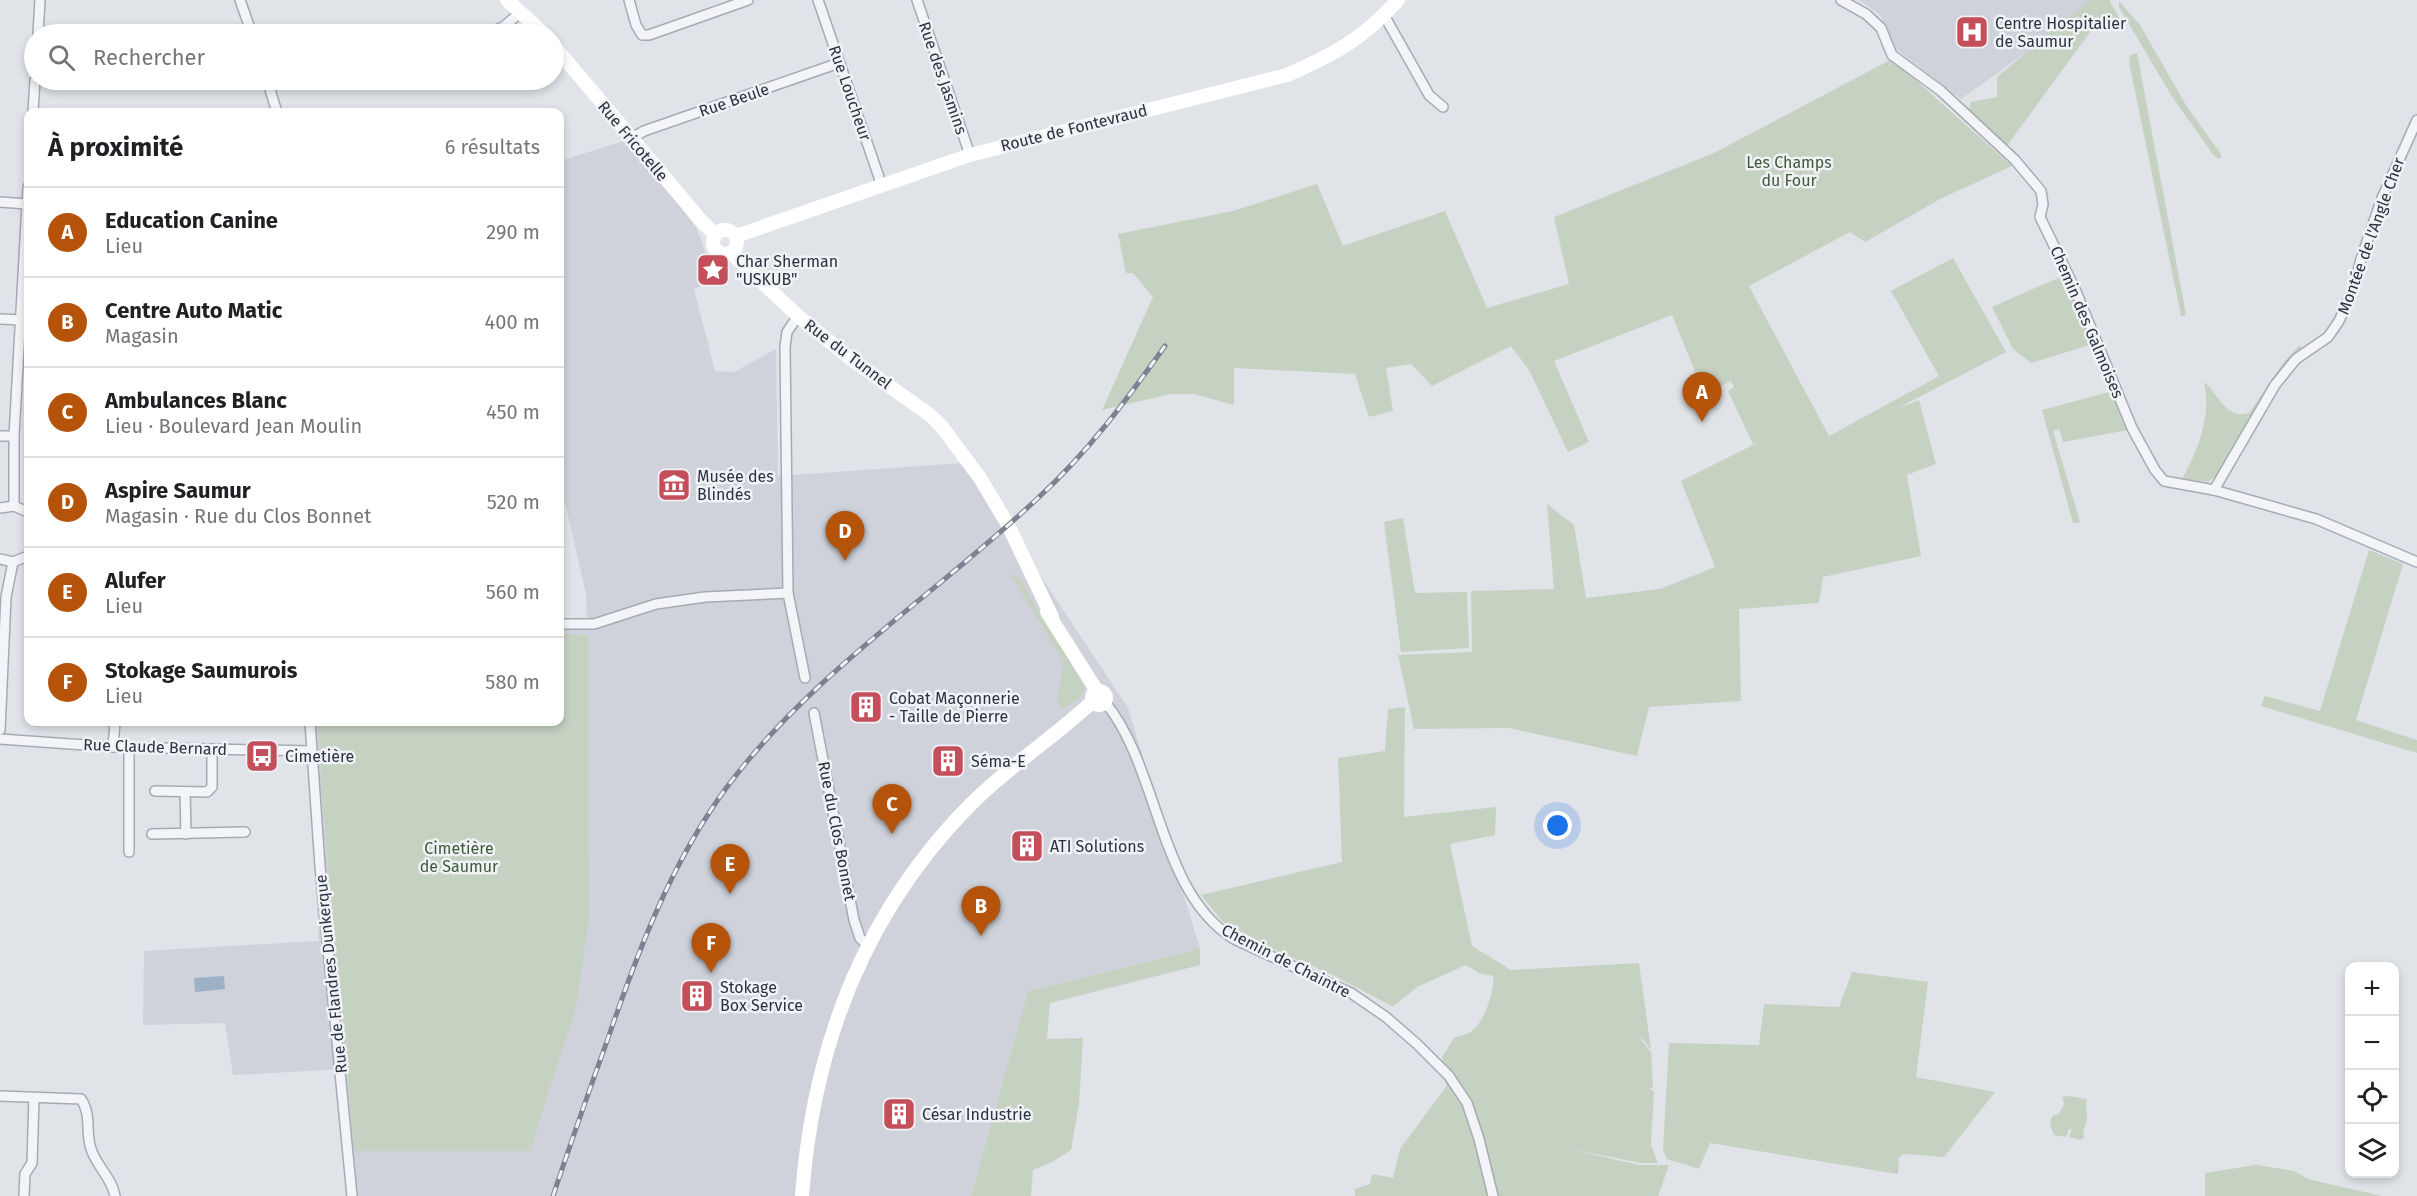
<!DOCTYPE html>
<html lang="fr">
<meta charset="utf-8">
<style>
:root{--surface:#fff;--page:#f6f6f6;--text:#202124;--muted:#757577;--line:#e0e0e0;--accent:#b45309}
body{margin:0;font-family:"Fira Sans",sans-serif;background:var(--page);color:var(--text)}
.controls{position:absolute;right:18px;bottom:18px;display:grid;overflow:hidden;border-radius:12px;box-shadow:0 3px 9px #0003}
.controls button{width:54px;height:54px;display:grid;place-items:center;padding:0;border:0;border-bottom:2px solid var(--line);background:var(--surface);color:var(--text);font:30px sans-serif}
.you{position:absolute;left:1558px;top:826px;width:21px;height:21px;margin:-15px;border:4px solid #fff;border-radius:50%;background:#1a73e8;box-shadow:0 0 0 9px #1a73e833}
.badge{display:grid;place-items:center;width:39px;height:39px;border-radius:50%;background:var(--accent);color:#fff;font-size:20px;font-weight:700}
.pin{position:absolute;translate:-50% -50px;filter:drop-shadow(0 2px 3px #0008)}
.pin::after{content:'';position:absolute;top:32px;width:21px;height:18px;background:inherit;clip-path:polygon(0 0,100% 0,50% 100%)}
.list{margin:0;padding:0;list-style:none}
h2{display:flex;justify-content:space-between;align-items:center;height:78px;margin:0;padding:0 24px;font-size:26px}
h2 small{font-size:20px;font-weight:400;color:var(--muted)}
.list li{display:grid;grid-template-columns:39px 1fr auto;gap:18px;align-items:center;box-sizing:border-box;height:90px;padding:0 24px;border-top:2px solid var(--line)}
.list b{display:block;font-size:22px;white-space:nowrap}
.list p{margin:0;font-size:20px;white-space:nowrap;color:var(--muted)}
.list em{font-size:20px;font-style:normal;color:var(--muted)}
.icon{flex:none;width:33px;height:33px;fill:none;stroke:currentColor;stroke-width:2;stroke-linecap:round;stroke-linejoin:round}
.map{position:relative;flex:none;width:2417px;height:1196px;overflow:hidden}
.search{position:absolute;background:var(--surface);box-shadow:0 3px 9px #0003;left:24px;top:24px;width:540px;height:66px;display:flex;align-items:center;gap:15px;box-sizing:border-box;padding:0 21px;border-radius:33px;color:var(--muted);font-size:22px}
.panel{position:absolute;background:var(--surface);box-shadow:0 3px 9px #0003;left:24px;top:108px;width:540px;height:618px;border-radius:12px}
.map>svg:first-child{display:block}
</style>
<div class="map">
<svg width="2417" height="1196" viewBox="0 0 2417 1196">
<rect width="100%" height="100%" fill="#e0e3e8"/>
<g fill="#cfd2da">
<path d="M1859 0H2100L1961 99 1897 50 1880 15Z"/>
<path d="M630 139 697 229 715 280 694 289 715 371 734 372 776 349 778 476 977 462 1026 554 1128 708 1200 949 1028 991 971 1196H356L345 1069 233 1075 225 1023 143 1025 144 951 319 941 306 722H560V618H587L586 594 560 480V161Z"/>
</g>
<g fill="#c5d2c2">
<path d="M2090 0H2109L2125 28 2123 29 2101 17 2006 147 1967 113 1971 102 1997 97V77Z"/>
<path d="M2119 1 2140 25 2187 107 2221 154V158L2218 159 2212 153 2171 95 2119 7Z"/>
<path d="M2137 53 2186 314 2184 316H2181L2177 296 2129 62 2130 55Z"/>
<path d="M1892 59 2012 166 1940 199 1865 242 1850 232 1749 286 1829 436 1939 376 1891 291 1953 258 2006 352 1896 409 1919 400 1936 464 1907 475 1921 556 1823 577 1819 603 1739 609 1741 701 1649 707 1637 756 1509 728 1414 729 1398 655 1472 652 1471 591 1554 589 1547 504 1574 525 1586 598 1660 589 1715 567 1681 481 1761 441 1753 444 1728 391 1734 387 1731 381 1704 394 1672 315 1554 361 1589 442 1568 452 1529 370 1511 346 1432 386 1411 364 1386 368 1393 411 1369 417 1355 374 1234 368V405L1194 394H1171L1102 410 1153 297 1133 273H1126L1118 234 1233 211 1317 184 1343 246 1445 211 1487 308 1569 284 1554 217 1714 153Z"/>
<path d="M2065 275 2093 344 2031 363 2013 349 1992 307Z"/>
<path d="M2299 346 2306 349 2217 475 2208 482 2182 479C2198 450 2212 415 2204 382 2217 391 2226 421 2249 413L2283 363Z"/>
<path d="M2113 391 2122 421 2128 430 2063 442 2059 429 2053 431 2080 522 2073 523 2042 410Z"/>
<path d="M1403 518 1415 593 1467 592 1469 648 1401 652 1384 522Z"/>
<path d="M2369 550 2403 564 2356 720 2417 740V753L2261 706 2265 696 2320 711Z"/>
<path d="M1009 572 1020 579 1036 607 1039 608V614L1048 623 1085 688 1079 699 1061 709 1057 699 1064 662Z"/>
<path d="M560 634 588 635 589 919 576 1006 530 1151H354L322 793 318 722H560Z"/>
<path d="M1405 707 1404 817 1496 807 1495 835 1450 844 1472 946 1511 970 1639 963 1651 1050 1642 1038 1641 1040 1651 1052 1653 1087 1647 1089H1651L1654 1092 1651 1144 1658 1163H1641L1570 1149 1639 1165H1669L1658 1196H1355V1189L1370 1184 1372 1174 1393 1178 1400 1149 1446 1087 1442 1057 1454 1038C1459 1036 1464 1035 1469 1033 1483 1026 1495 991 1493 976L1479 973 1466 965 1417 987 1393 1007 1333 975 1277 951 1223 922 1201 895 1342 862 1338 758 1385 751 1388 709Z"/>
<path d="M1200 949V965L1050 1003 1047 1039 1083 1038 1079 1104 1071 1150 1052 1162 1033 1170 1031 1196H971L1028 991Z"/>
<path d="M1852 972 1928 982 1916 1077 1995 1092 1944 1157 1904 1154 1899 1157 1898 1174 1710 1143 1699 1169 1667 1159 1663 1150 1669 1043 1759 1045 1764 1004 1839 1007Z"/>
<path d="M2068 1096 2087 1099C2085 1107 2087 1110 2087 1118 2086 1126 2082 1130 2084 1138L2080 1140 2069 1137 2072 1129H2069L2066 1137 2054 1135 2050 1124 2052 1116 2059 1114 2064 1104 2062 1097Z"/>
<path d="M2256 1165 2294 1171 2308 1179 2382 1196H2205V1173Z"/>
</g>
<path fill="#9eb0c6" d="M224 976 225 989 195 992 194 978Z"/>
<g fill="none" stroke-linecap="round" stroke-linejoin="round">
<defs>
<g id="street">
<path d="M240 0 252 34"/>
<path d="M629 0 636 25 642 35H649L748 0"/>
<path d="M818 0 882 186"/>
<path d="M917 0 970 155"/>
<path d="M1841 0 1866 14 1881 28 1892 55 1941 91 2015 160 2041 191 2043 204 2040 217 2075 289 2132 428 2155 470 2164 481 2214 490 2316 519 2417 562"/>
<path d="M1384 15 1429 95 1443 107"/>
<path d="M38 34 40 0"/>
<path d="M485 34 503 27 521 12"/>
<path d="M267 80 277 112"/>
<path d="M33 112 35 80"/>
<path d="M630 139 644 131 839 63"/>
<path d="M0 202 27 204"/>
<path d="M798 316 787 332 785 347 788 593 805 678"/>
<path d="M0 319 21 320"/>
<path d="M0 436H14"/>
<path d="M2214 490 2275 385 2296 359 2328 337 2339 321 2352 292 2362 256 2382 198 2417 120"/>
<path d="M14 506V436L28 187"/>
<path d="M0 508 14 506 28 512"/>
<path d="M0 559 13 562 28 556"/>
<path d="M560 624H594L656 604 705 597 788 593"/>
<path d="M1105 702C1160 769 1158 892 1234 939L1351 993 1386 1017 1417 1044 1449 1076 1467 1103 1479 1139 1493 1196"/>
<path d="M814 713 854 920 860 938 867 945"/>
<path d="M310 722 320 866 352 1196"/>
<path d="M0 730 6 597 13 562"/>
<path d="M0 739 113 747 311 751"/>
<path d="M113 747 115 722"/>
<path d="M129 747V852"/>
<path d="M155 791 207 792 212 787V749"/>
<path d="M185 792 186 834"/>
<path d="M152 834 245 832"/>
<path d="M0 1096 81 1099C92 1115 85 1132 91 1149 97 1167 112 1178 115 1196"/>
<path d="M24 1196 25 1174 32 1163 34 1098"/>
</g>
</defs>
<use href="#street" stroke="#a6aab2" stroke-width="12"/>
<use href="#street" stroke="#f3f4f7" stroke-width="9"/>
<g stroke="#fff" stroke-width="14">
<path d="M507 0 544 34"/>
<path d="M554 46 704 224 716 234"/>
<circle cx="725" cy="242" r="12"/>
<path d="M736 236 970 155 1287 75C1335 54 1363 39 1398 0"/>
<path d="M731 253 798 316 851 359 930 415 942 427 980 478 1008 525 1052 617"/>
<path d="M1047 612 1097 691"/>
<circle cx="1099" cy="698" r="7"/>
<path d="M802 1196C813 1047 864 912 971 804 1008 767 1053 738 1092 702"/>
</g>
<defs>
<path id="rail" d="M553 1196C570 1145 588 1094 606 1044 637 954 670 864 727 787 812 673 935 595 1038 498 1089 451 1125 402 1165 346"/>
</defs>
<use href="#rail" stroke="#7b8291" stroke-width="5"/>
<use href="#rail" stroke="#f0f2f6" stroke-width="3" stroke-dasharray="9" stroke-linecap="butt"/>
</g>
<defs>
<symbol id="hospital-square" viewBox="-11 -11 22 22"><rect x="-9" y="-9" width="18" height="18" rx="4" fill="#c54e5b" stroke="#f0f2f6"/><path d="M-5-5h3v3.5h4V-5h3V5h-3V1.5h-4V5h-3Z" fill="#fff"/></symbol>
<symbol id="sight-square" viewBox="-11 -11 22 22"><rect x="-9" y="-9" width="18" height="18" rx="4" fill="#c54e5b" stroke="#f0f2f6"/><path d="M0-6L1.8-2.2L6-1.7L2.9 1.2L3.7 5.4L0 3.3L-3.7 5.4L-2.9 1.2L-6-1.7L-1.8-2.2Z" fill="#fff"/></symbol>
<symbol id="museum-square" viewBox="-11 -11 22 22"><rect x="-9" y="-9" width="18" height="18" rx="4" fill="#c54e5b" stroke="#f0f2f6"/><path d="M0-6L6-3V-2H-6V-3ZM-5-1h2V3h-2ZM-1-1h2V3h-2ZM3-1h2V3H3ZM-6 4H6V6H-6Z" fill="#fff"/></symbol>
<symbol id="building-square" viewBox="-11 -11 22 22"><rect x="-9" y="-9" width="18" height="18" rx="4" fill="#c54e5b" stroke="#f0f2f6"/><path d="M-4-6H4V6H1V3H-1V6H-4ZM-2.5-4.3h1.7v1.8h-1.7ZM.8-4.3h1.7v1.8H.8ZM-2.5-1h1.7V.8h-1.7ZM.8-1h1.7V.8H.8Z" fill="#fff"/></symbol>
<symbol id="bus-square" viewBox="-11 -11 22 22"><rect x="-9" y="-9" width="18" height="18" rx="4" fill="#c54e5b" stroke="#f0f2f6"/><path d="M-5-6H5V4H4V6H2V4H-2V6H-4V4H-5ZM-3.5-4V0h7V-4ZM-3.5 1.2v1.5H-2V1.2ZM2 1.2v1.5H3.5V1.2Z" fill="#fff"/></symbol>
</defs>
<g fill-rule="evenodd">
<use href="#hospital-square" x="1953" y="13" width="38" height="38"/>
<use href="#sight-square" x="694" y="251" width="38" height="38"/>
<use href="#museum-square" x="655" y="466" width="38" height="38"/>
<use href="#building-square" x="847" y="688" width="38" height="38"/>
<use href="#bus-square" x="243" y="737" width="38" height="38"/>
<use href="#building-square" x="929" y="742" width="38" height="38"/>
<use href="#building-square" x="1008" y="827" width="38" height="38"/>
<use href="#building-square" x="678" y="977" width="38" height="38"/>
<use href="#building-square" x="880" y="1095" width="38" height="38"/>
</g>
<g text-anchor="middle" dominant-baseline="central" stroke-width="5" stroke-linejoin="round" paint-order="stroke">
<g font-size="16" fill="#2a313f" stroke="#f0f2f6" text-anchor="start">
<text x="1995" y="23">Centre Hospitalier<tspan x="1995" dy="18">de Saumur</tspan></text>
<text x="736" y="261">Char Sherman<tspan x="736" dy="18">"USKUB"</tspan></text>
<text x="697" y="476">Musée des<tspan x="697" dy="18">Blindés</tspan></text>
<text x="889" y="698">Cobat Maçonnerie<tspan x="889" dy="18">- Taille de Pierre</tspan></text>
<text x="285" y="756">Cimetière</text>
<text x="971" y="761">Séma-E</text>
<text x="1050" y="846">ATI Solutions</text>
<text x="720" y="987">Stokage<tspan x="720" dy="18">Box Service</tspan></text>
<text x="922" y="1114">César Industrie</text>
</g>
<g font-size="16" fill="#2a313f" stroke="#f0f2f6">
<text transform="translate(943 78) rotate(71)">Rue des Jasmins</text>
<text transform="translate(850 93) rotate(71)">Rue Loucheur</text>
<text transform="translate(734 100) rotate(-19)">Rue Beule</text>
<text transform="translate(1074 128) rotate(-14)">Route de Fontevraud</text>
<text transform="translate(633 141) rotate(50)">Rue Fricotelle</text>
<text transform="translate(2371 236) rotate(-70)">Montée de l'Angle Cher</text>
<text transform="translate(2087 322) rotate(67)">Chemin des Galmoises</text>
<text transform="translate(848 354) rotate(37)">Rue du Tunnel</text>
<text transform="translate(155 747) rotate(2)">Rue Claude Bernard</text>
<text transform="translate(837 831) rotate(79)">Rue du Clos Bonnet</text>
<text transform="translate(1286 961) rotate(27)">Chemin de Chaintre</text>
<text transform="translate(331 974) rotate(-96)">Rue de Flandres Dunkerque</text>
</g>
<g font-size="16" fill="#3d5938" stroke="#f0f2f6">
<text x="1789" y="162">Les Champs<tspan x="1789" dy="18">du Four</tspan></text>
<text x="459" y="848">Cimetière<tspan x="459" dy="18">de Saumur</tspan></text>
</g>
</g>
</svg>
<div class="controls">
<button>+</button>
<button>−</button>
<button><svg class="icon" aria-label="locate" viewBox="0 0 24 24"><circle cx="12" cy="12" r="6"/><path d="M12 2v4M12 18v4M2 12h4M18 12h4"/></svg></button>
<button><svg class="icon" aria-label="layers" viewBox="0 0 24 24"><path d="M12 4l9 5-9 5-9-5zM3 14l9 5 9-5"/></svg></button>
</div>
<div class="you"></div>
<div class="pin badge" style="left:1702px;top:422px">A</div>
<div class="pin badge" style="left:981px;top:936px">B</div>
<div class="pin badge" style="left:892px;top:834px">C</div>
<div class="pin badge" style="left:845px;top:561px">D</div>
<div class="pin badge" style="left:730px;top:894px">E</div>
<div class="pin badge" style="left:711px;top:973px">F</div>
<div class="search"><svg class="icon" aria-label="search" viewBox="0 0 24 24"><circle cx="10" cy="10" r="6"/><path d="M15 15l6 6"/></svg>Rechercher</div>
<section class="panel">
<h2>À proximité<small>6 résultats</small></h2>
<ul class="list">
<li><span class="badge">A</span><div><b>Education Canine</b><p>Lieu</p></div><em>290 m</em></li>
<li><span class="badge">B</span><div><b>Centre Auto Matic</b><p>Magasin</p></div><em>400 m</em></li>
<li><span class="badge">C</span><div><b>Ambulances Blanc</b><p>Lieu · Boulevard Jean Moulin</p></div><em>450 m</em></li>
<li><span class="badge">D</span><div><b>Aspire Saumur</b><p>Magasin · Rue du Clos Bonnet</p></div><em>520 m</em></li>
<li><span class="badge">E</span><div><b>Alufer</b><p>Lieu</p></div><em>560 m</em></li>
<li><span class="badge">F</span><div><b>Stokage Saumurois</b><p>Lieu</p></div><em>580 m</em></li>
</ul>
</section>
</div>
